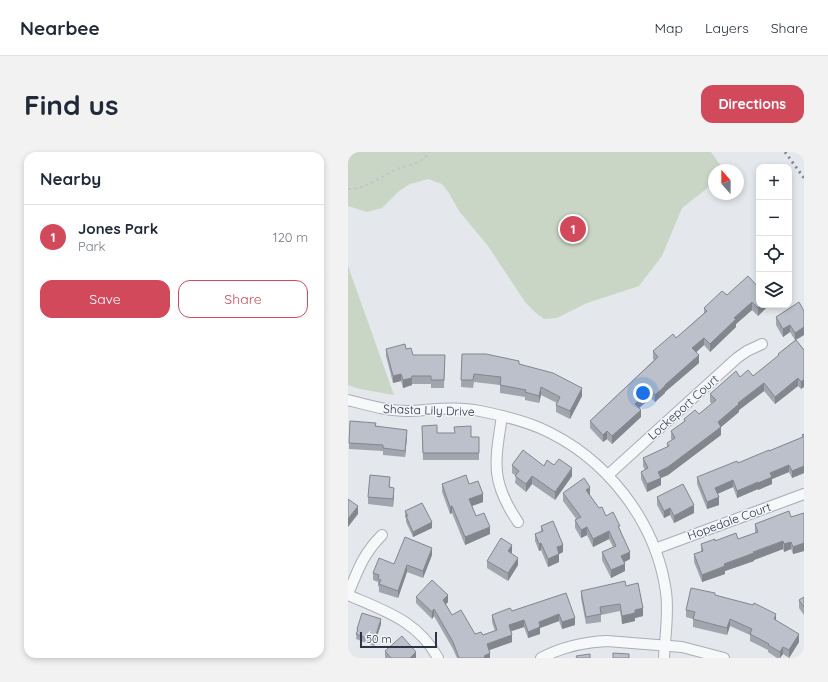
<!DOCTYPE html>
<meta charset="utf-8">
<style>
:root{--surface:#fff;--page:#f2f2f3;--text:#1f2937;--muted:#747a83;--line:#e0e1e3;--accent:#d1495b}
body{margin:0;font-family:Quicksand,sans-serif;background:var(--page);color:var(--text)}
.controls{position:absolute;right:12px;top:12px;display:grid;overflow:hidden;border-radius:8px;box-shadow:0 2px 6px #0003}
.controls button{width:36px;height:36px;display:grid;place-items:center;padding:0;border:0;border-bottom:1px solid var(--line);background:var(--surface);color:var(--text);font:20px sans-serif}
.compass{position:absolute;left:360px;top:12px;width:36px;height:36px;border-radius:50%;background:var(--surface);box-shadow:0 2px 6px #0003;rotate:339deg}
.scale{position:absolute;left:12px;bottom:10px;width:77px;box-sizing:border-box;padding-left:4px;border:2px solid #2b3445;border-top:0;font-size:11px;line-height:14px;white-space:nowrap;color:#2b3445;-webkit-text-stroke:3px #f4f6f9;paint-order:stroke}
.you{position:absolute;left:295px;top:241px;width:14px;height:14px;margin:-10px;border:3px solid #fff;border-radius:50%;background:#1a73e8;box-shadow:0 0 0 6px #1a73e833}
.badge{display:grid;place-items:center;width:26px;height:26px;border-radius:50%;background:var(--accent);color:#fff;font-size:13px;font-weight:700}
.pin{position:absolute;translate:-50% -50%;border:2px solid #fff;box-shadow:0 1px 4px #0006}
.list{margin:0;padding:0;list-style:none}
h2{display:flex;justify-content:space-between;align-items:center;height:52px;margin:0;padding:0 16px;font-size:17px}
h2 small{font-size:13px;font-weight:400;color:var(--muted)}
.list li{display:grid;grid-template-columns:26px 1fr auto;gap:12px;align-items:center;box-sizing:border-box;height:64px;padding:0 16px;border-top:1px solid var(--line)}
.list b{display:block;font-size:15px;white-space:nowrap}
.list p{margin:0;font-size:13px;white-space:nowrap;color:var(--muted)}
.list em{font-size:13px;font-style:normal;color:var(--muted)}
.actions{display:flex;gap:8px;padding:12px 16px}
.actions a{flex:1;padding:9px 0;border:1px solid var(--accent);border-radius:12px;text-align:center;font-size:14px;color:var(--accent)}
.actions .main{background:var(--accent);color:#fff}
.icon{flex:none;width:22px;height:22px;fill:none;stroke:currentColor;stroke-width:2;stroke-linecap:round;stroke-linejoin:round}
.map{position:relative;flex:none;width:456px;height:506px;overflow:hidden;border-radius:12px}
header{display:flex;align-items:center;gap:24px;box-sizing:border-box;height:56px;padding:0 20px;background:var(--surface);border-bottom:1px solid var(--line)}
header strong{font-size:19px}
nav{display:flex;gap:22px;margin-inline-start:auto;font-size:14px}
.intro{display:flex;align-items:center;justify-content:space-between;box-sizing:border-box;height:96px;padding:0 24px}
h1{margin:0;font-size:28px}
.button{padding:10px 18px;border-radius:12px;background:var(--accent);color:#fff;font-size:14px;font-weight:700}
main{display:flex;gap:24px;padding:0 24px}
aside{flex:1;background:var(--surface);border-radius:12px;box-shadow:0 2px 6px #0003}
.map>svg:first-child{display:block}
</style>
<header>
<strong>Nearbee</strong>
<nav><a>Map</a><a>Layers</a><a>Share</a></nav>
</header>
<div class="intro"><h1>Find us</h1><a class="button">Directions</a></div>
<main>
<aside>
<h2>Nearby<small></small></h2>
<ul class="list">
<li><span class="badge">1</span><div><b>Jones Park</b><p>Park</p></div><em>120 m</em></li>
</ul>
<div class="actions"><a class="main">Save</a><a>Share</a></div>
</aside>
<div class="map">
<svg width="456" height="506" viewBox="0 0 456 506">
<rect width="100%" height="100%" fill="#e4e7ec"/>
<g fill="#c9d6c5">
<path d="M0 0H363L376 18H366V31L334 56 314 104 291 134 239 151 209 166 196 167 188 161 177 150 140 94 111 59 101 41 94 32 80 27 62 32 51 39 34 56 19 60 0 54Z"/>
<path d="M0 114 46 243 12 237 0 233Z"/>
</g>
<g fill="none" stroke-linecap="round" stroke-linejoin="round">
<defs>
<g id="minor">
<path d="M0 248C20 253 39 259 59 259 83 258 108 254 132 259 152 263 173 268 192 276 258 305 308 369 318 440 321 461 317 484 316 506"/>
<path d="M154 264C147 310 142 329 170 370"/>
<path d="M260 323 389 206 399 199 414 192"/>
<path d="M307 397 456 342"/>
<path d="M0 442C10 418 15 402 34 383"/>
<path d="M0 443C37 459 70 469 90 506"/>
<path d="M193 506C214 495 235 490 259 489L334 495 376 506"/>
</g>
</defs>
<use href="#minor" stroke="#a9aeb7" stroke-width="12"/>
<path stroke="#c2c5cb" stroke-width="2" stroke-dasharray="3 3" stroke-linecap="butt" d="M0 37C17 38 34 24 49 17 57 14 68 13 75 7 77 5 80 2 81 0"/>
<use href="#minor" stroke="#f7f8fa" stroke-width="10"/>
<path stroke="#7d8696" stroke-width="3" stroke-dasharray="2 4" stroke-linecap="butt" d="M437 0 456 26"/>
</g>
<g fill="#a1a5ae">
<path d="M379 143 420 153V154L410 164 404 158 388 172V175L362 200 356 193 348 200 351 211 317 240V241L307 250 303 246 291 256 293 265 264 292 259 287 255 290 242 276V269L306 208 305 207V199L328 186 356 161V156Z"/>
<path d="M456 159V183L448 188 456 198 453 237 450 234 427 252 416 239 391 258V260L373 275V283L320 323 313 326V333L299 340 293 327V320L297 318 295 314V306L319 295V291L324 288 323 287V279L336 270V267L351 262 364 252 362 250V242L392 225 405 224 430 204V202L447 188 442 180 435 185 428 173V165Z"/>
<path d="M38 197H58L65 203H97L96 236H83V232H64V233L55 236 53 229 45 231 38 204Z"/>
<path d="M114 202 171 212 234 244 222 267 208 260V253L209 251 193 243 191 251 177 248V245L152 241V233L126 230 125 236 113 235Z"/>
<path d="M28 274 59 284 57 305 35 303V299L1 297V291Z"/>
<path d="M74 274 89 281 123 285H131V308H75Z"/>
<path d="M456 282V321L444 326 441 320 424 327V332L410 338V337L389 346 385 335 369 342 371 353 359 357 349 332V325L390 311 421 299 454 285V283Z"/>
<path d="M164 313H206L224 324 207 348 184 332 178 340 167 331 168 324 164 321Z"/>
<path d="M42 332V335L46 343 45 355 20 352V345Z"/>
<path d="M94 332H121L135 350 124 354 128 364 142 382 117 393 104 361 102 362 94 340Z"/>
<path d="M215 341 242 343 251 356 272 377 282 407 276 410 277 419 263 426 254 408V400L265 395 261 387 245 395 239 383 233 386 227 376V368H229L215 349Z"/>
<path d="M309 345 346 361 326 371 322 363 316 366 309 353Z"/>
<path d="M57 359 84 376 65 385 58 370V367L57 364Z"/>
<path d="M456 361V399L445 402 443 397 436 400 435 397 406 408V409L377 419V422L354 430 346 410V402L353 400V392L367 389 390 387 407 381V372L443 365Z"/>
<path d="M193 374 215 400 211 402V410L200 415 193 398 191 399 187 389V382L193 379Z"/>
<path d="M164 400 163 402 170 413 160 429 139 416V409Z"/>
<path d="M84 403 75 426 59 420 50 446 31 440V435L30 434V430L25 428V421L46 412Z"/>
<path d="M278 434 295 464 287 466V469L274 472 272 459 253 463V470L238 472 233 446V439Z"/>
<path d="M218 441 227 473 214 477 211 469 192 476V482L180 486 176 475 163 479 164 490 141 498 142 506H109L105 497 86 464 84 467 68 451V445L100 450 98 452 104 463 127 482 135 483 147 479 144 470V463L164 459Z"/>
<path d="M367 443 428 469 451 490 441 506 435 502 432 506H429L420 500V498L402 489V483L382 474 379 483 345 475V467L338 465V458Z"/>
<path d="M456 445V463L451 456V448Z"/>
<path d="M33 472 26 494 8 487 9 477Z"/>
<path d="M37 499 68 506H37Z"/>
</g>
<g fill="#83868d">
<path d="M404 150V158L388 172V175L362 200V192L386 166Z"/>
<path d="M413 153H420V154L410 164V156Z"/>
<path d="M442 173V180L435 185V177Z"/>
<path d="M456 175V183L447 188V181Z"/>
<path d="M356 186V193L344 204V196Z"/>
<path d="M351 203V211L317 240V241L307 250V243L317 233Z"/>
<path d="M53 222V229L45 231V224Z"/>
<path d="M64 224V233L55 236V228Z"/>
<path d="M450 226V234L427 252V245Z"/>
<path d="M456 227V235L453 237V230Z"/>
<path d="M416 231V239L391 258V260L373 275V283L320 323 313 326V333L299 340V332L310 320 370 270 390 251Z"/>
<path d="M193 235V243L191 251V244Z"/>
<path d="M234 236V244L222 267V259Z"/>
<path d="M303 238V246L287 259V252Z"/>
<path d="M293 258V265L264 292V284Z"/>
<path d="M59 278V284L57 305V299Z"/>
<path d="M259 279V287L255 290V283Z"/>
<path d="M441 313V320L424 327V332L410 338V331L422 321Z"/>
<path d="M456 314V321L444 326V319Z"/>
<path d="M224 316V324L207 348V340Z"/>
<path d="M184 324V332L178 340V332Z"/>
<path d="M385 328V335L367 343V336Z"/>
<path d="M410 330V337L389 346V339Z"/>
<path d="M242 335V343L238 346V338Z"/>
<path d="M46 336V343L45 355V347Z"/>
<path d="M135 342V350L121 355V347Z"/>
<path d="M371 345V353L359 357V350Z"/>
<path d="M346 353V361L326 371V364Z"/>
<path d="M10 354V362L0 375V367Z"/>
<path d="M104 354V361L102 362V355Z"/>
<path d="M322 356V363L316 366V359Z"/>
<path d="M84 370V376L65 385V380Z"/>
<path d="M142 375V382L117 393V385Z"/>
<path d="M239 375V383L233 386V378Z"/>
<path d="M261 379V387L245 395V387Z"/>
<path d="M456 385V399L445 402V395Z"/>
<path d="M435 389V397L406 408V409L377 419V422L354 430V423L376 412Z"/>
<path d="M443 390V397L436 400V392Z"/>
<path d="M193 391V398L191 399V392Z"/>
<path d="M164 393V400L160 407V399Z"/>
<path d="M215 393V400L209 403V395Z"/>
<path d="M84 396V403L75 426V419Z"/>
<path d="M282 400V407L273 412V404Z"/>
<path d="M211 402V410L200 415V407Z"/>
<path d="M170 406V413L160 429V421Z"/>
<path d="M277 412V419L263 426V418Z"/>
<path d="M59 413V420L50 446V439Z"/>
<path d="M100 443V450L95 455V448Z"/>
<path d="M295 456V464L287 466V469L274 472V464L287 458Z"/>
<path d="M86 457V464L84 467V460Z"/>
<path d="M211 462V469L192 476V482L180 486V480L191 470Z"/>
<path d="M428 462V470L426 467Z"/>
<path d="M227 466V473L214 477V470Z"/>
<path d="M33 467V472L26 494V489Z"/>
<path d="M382 467V474L379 483V476Z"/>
<path d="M176 468V475L161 480V473Z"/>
<path d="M451 482V490L441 506V498Z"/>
<path d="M164 483V490L139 499V492Z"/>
<path d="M435 495V502L432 506V500Z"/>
<path d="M68 500V506H62Z"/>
<path d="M142 501V506H136V504Z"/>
</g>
<g fill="#bbc0ca" stroke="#83868d">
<path d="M400 124 411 136V153H413L410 156 404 150 386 166 388 167 362 192 356 186 344 196 351 203 317 233V234L307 243 303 238 287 252 293 258 264 284 259 279 255 283 242 269 310 205 305 199 325 182 328 186 359 159 356 156 374 139 379 143Z"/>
<path d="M451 150 456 159V175L447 181 442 173 435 177 428 165Z"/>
<path d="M448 188 456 198V227L453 230 450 226 427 245 416 231 390 251 391 252 370 270 373 275 320 315 310 320 313 326 299 332 293 320 300 316 295 306 321 294 319 291 327 286 323 279 337 269 336 267 347 258 351 262 368 248 362 242 388 219 392 225 400 218 405 224 431 203 430 202Z"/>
<path d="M57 192 58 197 63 196 65 203H97L96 228H83V224H64V226L55 228 53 222 45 224 38 197Z"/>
<path d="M114 202H138L171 209V212L205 221 234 236 222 259 208 253 212 245 193 235 191 244 177 240 178 238 152 233 153 225 126 222 125 228H113Z"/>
<path d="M2 269 28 271 27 274 59 278 57 299 35 296V293L1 291Z"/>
<path d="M89 273V281H107L106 275 123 274V285H131V301H75L74 274Z"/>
<path d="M456 282V314L444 319 441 313 422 321 424 325 410 331V330L389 339 385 328 367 336 371 345 359 350 349 325 389 309 390 311 421 298V299L455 285 454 283Z"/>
<path d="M175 298 196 314 199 308 206 313 211 307 224 316 207 340 184 324 178 332 167 324 171 319 164 313Z"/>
<path d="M22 323 42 325 41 335 46 336 45 347 20 345Z"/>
<path d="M118 323 121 332 130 329 135 342 121 347 128 364 136 361 142 375 117 385 104 354 102 355 94 332Z"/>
<path d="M236 326 242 335 238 338 251 356 254 355 258 364 265 360 272 374H270L282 400 273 404 277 412 263 418 254 400 268 394 261 379 245 387 239 375 233 378 227 368 233 365 215 341Z"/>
<path d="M335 332 346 353 326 364 322 356 316 359 309 345Z"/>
<path d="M0 347 10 354 0 367Z"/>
<path d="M74 351 84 370 65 380 58 364H60L57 359Z"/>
<path d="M441 359 443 365 456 361V391L445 395 443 390 436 392 435 389 405 400 406 401 376 412 377 414 354 423 346 402 355 399 353 392 367 387V389L388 381 390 387 410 380 407 372Z"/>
<path d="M205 369 215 393 209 395 211 402 200 407 193 391 191 392 187 382 195 379 193 374Z"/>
<path d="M57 385 84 396 75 419 59 413 50 439 31 432 33 428 30 427 31 423 25 421 31 406 46 412Z"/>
<path d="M153 386 164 393 160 399 170 406 160 421 139 409Z"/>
<path d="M84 428 100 443 95 448 104 463 113 458 127 482 133 480 135 483 149 478 144 463 162 456 164 459 218 441 227 466 214 470 211 462 191 470 192 475 180 480 176 468 161 473 164 483 139 492 142 501 136 504 137 506H111L105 490 86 457 84 460 68 445Z"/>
<path d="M277 429 278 434 290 431 295 456 287 458V461L274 464 272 452 252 455 253 462 238 465 233 439Z"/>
<path d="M343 436 367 441V443L405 453 406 451 428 462 426 467 451 482 441 498 435 495 432 500 420 493 421 492 402 482 404 477 382 467 379 476 345 467 347 460 338 458Z"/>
<path d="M456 445V455L451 448Z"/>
<path d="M14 461 33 467 26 489 8 482 10 478 9 477Z"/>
<path d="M54 484 68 500 62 506H43L37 499Z"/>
<path d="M265 501 281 502V506H265Z"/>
<path d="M242 502V506H229L228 504Z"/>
</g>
<g text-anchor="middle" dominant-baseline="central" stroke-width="3" stroke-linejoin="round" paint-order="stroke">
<g font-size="12" fill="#2b3445" stroke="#f4f6f9">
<text transform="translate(335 255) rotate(-42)">Lockeport Court</text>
<text transform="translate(81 258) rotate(2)">Shasta Lily Drive</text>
<text transform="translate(381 369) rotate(-20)">Hopedale Court</text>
</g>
</g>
</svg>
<div class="controls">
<button>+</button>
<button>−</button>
<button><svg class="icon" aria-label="locate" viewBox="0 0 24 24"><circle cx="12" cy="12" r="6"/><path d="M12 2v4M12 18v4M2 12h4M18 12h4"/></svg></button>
<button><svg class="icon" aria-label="layers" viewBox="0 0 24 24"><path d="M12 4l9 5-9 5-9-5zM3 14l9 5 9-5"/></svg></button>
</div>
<svg class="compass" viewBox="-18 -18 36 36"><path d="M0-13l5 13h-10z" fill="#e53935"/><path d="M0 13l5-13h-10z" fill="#747a83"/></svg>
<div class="scale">50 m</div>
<div class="you"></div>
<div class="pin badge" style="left:225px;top:77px">1</div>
</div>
</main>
